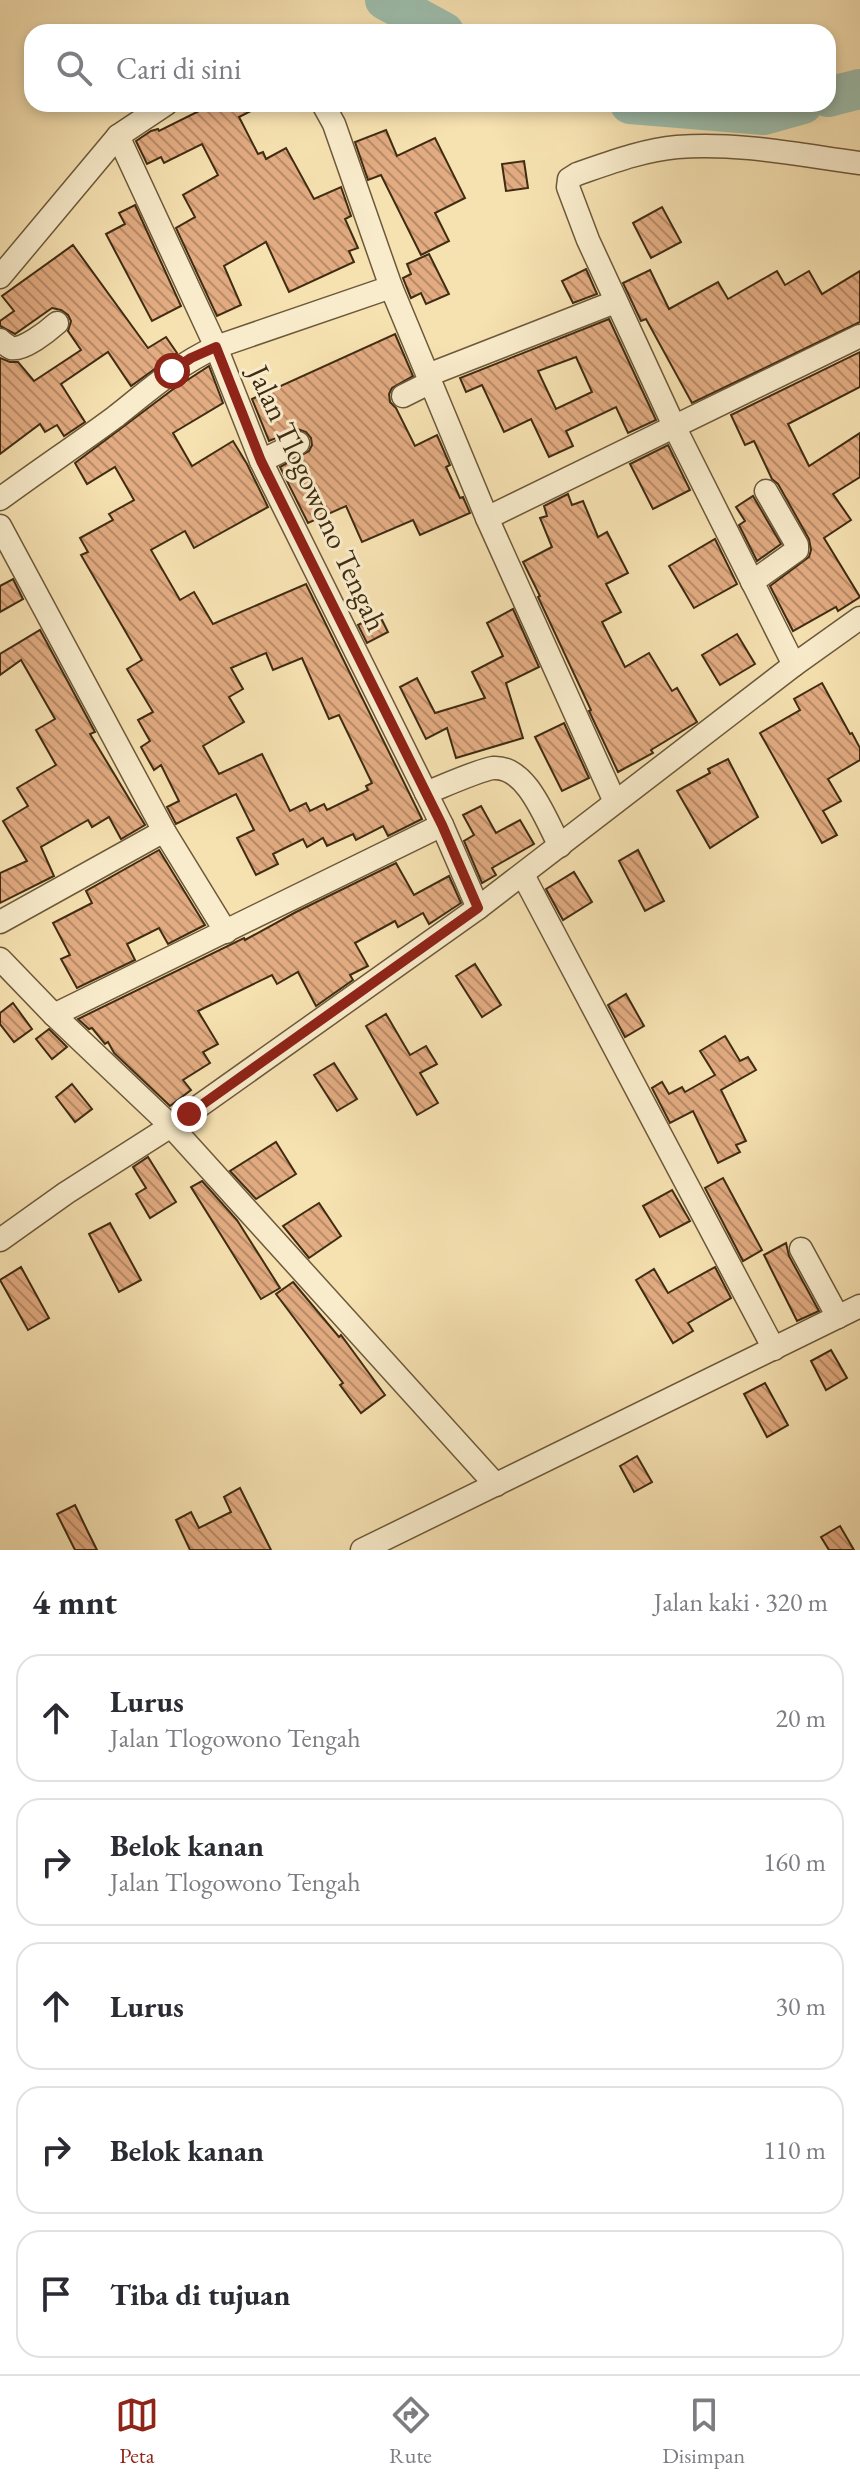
<!DOCTYPE html>
<html lang="id">
<meta charset="utf-8">
<style>
:root{--surface:#fff;--page:#f2f2f3;--text:#2b2b33;--muted:#7c7c81;--line:#e1e1e2;--accent:#8f2418}
body{margin:0;font-family:"EB Garamond",serif;background:var(--page);color:var(--text)}
.stop{position:absolute;width:24px;height:24px;margin:-18px;border:6px solid #8f2418;border-radius:50%;background:#fff}
.stop.end{background:#8f2418;border-color:#fff;box-shadow:0 2px 8px #0008}
.list{margin:0;padding:0;list-style:none}
h2{display:flex;justify-content:space-between;align-items:center;height:104px;margin:0;padding:0 32px;font-size:34px}
h2 small{font-size:26px;font-weight:400;color:var(--muted)}
.list li{display:grid;grid-template-columns:52px 1fr auto;gap:24px;align-items:center;box-sizing:border-box;height:128px;margin:0 16px 16px;padding:0 16px;border:2px solid var(--line);border-radius:24px}
.list b{display:block;font-size:30px;white-space:nowrap}
.list p{margin:0;font-size:26px;white-space:nowrap;color:var(--muted)}
.list em{font-size:26px;font-style:normal;color:var(--muted)}
.icon{flex:none;width:44px;height:44px;fill:none;stroke:currentColor;stroke-width:2;stroke-linecap:round;stroke-linejoin:round}
.map{position:relative;flex:none;width:860px;height:1550px;overflow:hidden}
.search{position:absolute;background:var(--surface);box-shadow:0 4px 12px #0003;left:24px;right:24px;top:24px;height:88px;display:flex;align-items:center;gap:20px;box-sizing:border-box;padding:0 28px;border-radius:24px;color:var(--muted);font-size:30px}
.sheet{height:824px;background:var(--surface)}
nav{display:flex;justify-content:space-around;align-items:center;box-sizing:border-box;height:112px;border-top:2px solid var(--line);background:var(--surface);font-size:22px;color:var(--muted)}
nav a{display:grid;justify-items:center;gap:4px}
nav .on{color:var(--accent)}
.map>svg:first-child{display:block}
</style>
<div class="map">
<svg width="860" height="1550" viewBox="0 0 860 1550">
<defs>
<pattern id="building-back-hatch" width="6" height="6" patternUnits="userSpaceOnUse" patternTransform="scale(2)"><rect width="6" height="6" fill="#e2ab81"/><path d="M-1 5l2 2M0 0l6 6M5-1l2 2" fill="none" stroke="#b98b68"/></pattern>
</defs>
<rect width="100%" height="100%" fill="#f6e1b1"/>
<filter id="stains"><feTurbulence type="fractalNoise" baseFrequency=".0025" numOctaves="4"/><feColorMatrix values="0 0 0 0 .2 0 0 0 0 .09 0 0 0 0 .02 0 0 0 .5 -.17"/></filter>
<radialGradient id="worn" r=".72"><stop offset=".6" stop-color="#630" stop-opacity="0"/><stop offset="1" stop-color="#630" stop-opacity=".3"/></radialGradient>
<g fill="none" stroke-linecap="round" stroke-linejoin="round">
<g stroke="#9dbead" stroke-width="40">
<path d="M385 0 444 32"/>
<path d="M828 97 860 89"/>
<path d="M630 104 764 115 803 104"/>
</g>
</g>
<g fill="url(#building-back-hatch)" stroke="#3f2c13" stroke-width="2" fill-rule="evenodd">
<path d="M213 104H265L239 117 258 154 263 152 266 159 286 148 314 199 341 187 351 216 345 219 358 248 349 251 354 262 289 292 266 242 224 266 241 305 217 316 176 228 195 217 183 195 218 175 202 144 164 163 161 157 147 164 136 141 151 131 158 129 159 131Z"/>
<path d="M386 130 397 156 435 138 465 198 435 213 449 241 421 255 381 175 368 180 355 142Z"/>
<path d="M524 161 528 188 506 191 502 164Z"/>
<path d="M135 205 181 306 152 321 106 234 125 224 119 213Z"/>
<path d="M662 207 681 242 651 258 633 223Z"/>
<path d="M73 245 148 348 166 337 177 353 131 386 108 352 61 384 85 422 64 436 57 425 45 432 40 424 0 454V358L10 362H18L34 381 81 350 68 331 71 321 68 315 61 310 52 308 15 334 0 326V321L14 311 2 296Z"/>
<path d="M429 254 449 294 426 304 421 293 411 298 403 278 411 274 407 264Z"/>
<path d="M586 269 597 294 573 303 562 281Z"/>
<path d="M650 270 669 309 718 282 728 299 777 271 785 285 809 271 822 294 860 271V322L692 403 646 319 641 321 623 283Z"/>
<path d="M609 319 656 420 628 433 616 407 566 431 573 446 549 457 531 419 504 432 482 385 466 392 460 378ZM576 357 592 392 556 409 538 371Z"/>
<path d="M395 334 413 376 392 388 389 394 390 402 396 408 415 446 437 435 450 465 446 467 460 498 463 497 470 513 420 535 413 520 362 542 346 506 308 523 280 467 309 451 312 445 311 438 306 432 298 429 269 441 252 399Z"/>
<path d="M860 352V387L788 424 809 466 860 433V477L833 494 851 520 824 538 860 597 838 611 836 607 793 631 770 586 809 557 811 550 809 539 778 484 772 479 754 441 745 445 731 415Z"/>
<path d="M209 366 223 403 173 433 192 466 233 441 247 464 268 507 194 548 185 531 151 550 180 600 194 592 213 624 306 584 422 819 388 836 383 826 356 840 353 834 327 846 323 838 307 847 303 839 273 854 278 864 256 875 237 838 254 830 236 794 176 824 167 807 179 801 161 765 154 770 141 747 150 741 138 720 153 712 127 669 142 660 81 555 88 552 80 538 113 520 109 514 134 500 115 467 87 484 75 463 172 390ZM266 653 273 670 302 658 329 719 339 715 372 783 366 786 368 790 327 810 324 804 310 811 306 803 290 811 262 754 219 774 203 746 244 722 229 697 243 689 231 668Z"/>
<path d="M668 445 690 490 653 509 630 464Z"/>
<path d="M568 494 572 505 583 501 598 537 607 532 628 573 606 584 621 612 602 622 625 667 649 653 672 691 677 688 697 722 651 750 653 753 618 772 589 711 591 710 538 597 540 596 523 562 552 547 540 518 547 516 544 506Z"/>
<path d="M753 496 781 544 757 561 739 525 745 521 736 507Z"/>
<path d="M715 539 737 584 694 608 669 566Z"/>
<path d="M13 579 23 599 0 612V586Z"/>
<path d="M513 609 539 667 506 683 523 738 456 758 447 728 426 739 400 687 417 678 435 713 485 698 472 672 503 656 487 623Z"/>
<path d="M379 614 388 632 367 643 358 625Z"/>
<path d="M40 630 95 732 90 734 145 825 121 839 109 817 92 827 88 820 41 847 54 876 0 903V873L27 861 3 821 28 806 17 788 56 765 36 730 55 719 21 660 0 675V654Z"/>
<path d="M737 634 755 664 720 685 702 655Z"/>
<path d="M822 683 850 734 852 733 860 748V760L828 779 841 801 823 811 837 835 822 843 760 733 800 710 794 699Z"/>
<path d="M564 723 589 778 562 791 535 737Z"/>
<path d="M728 759 758 817 710 848 677 791 710 773 708 769Z"/>
<path d="M481 806 496 833 520 820 534 844 492 868 496 875 482 883 464 841 474 835 463 815Z"/>
<path d="M159 850 205 925 168 944 159 928 127 944 135 960 77 988 61 959 70 955 53 923 92 903 86 891Z"/>
<path d="M638 850 664 901 645 911 619 861Z"/>
<path d="M396 863 414 895 449 876 461 903 429 924 423 913 398 927 395 921 355 943 368 966 350 975 353 980 316 1006 298 972 277 984 272 975 198 1011 218 1044 203 1052 210 1063 183 1080 191 1090 170 1106 114 1053 108 1042 105 1044 92 1028 89 1029 78 1019 244 938 245 940 296 912Z"/>
<path d="M574 872 592 902 563 920 546 889Z"/>
<path d="M475 964 501 1005 482 1017 456 976Z"/>
<path d="M626 994 644 1026 625 1037 608 1005Z"/>
<path d="M13 1003 32 1029 14 1042 0 1024V1013Z"/>
<path d="M386 1014 410 1055 426 1046 437 1064 420 1073 438 1103 417 1115 366 1026Z"/>
<path d="M49 1029 67 1047 52 1059 36 1039Z"/>
<path d="M725 1036 740 1061 748 1057 756 1070 721 1090 746 1141 736 1145 740 1152 718 1163 693 1111 670 1123 652 1088 662 1082 669 1094 682 1087 685 1092 715 1075 700 1051Z"/>
<path d="M334 1063 357 1099 337 1111 314 1075Z"/>
<path d="M72 1084 92 1109 75 1122 56 1097Z"/>
<path d="M276 1142 296 1174 256 1199 230 1171Z"/>
<path d="M148 1157 176 1202 150 1218 136 1194 146 1188 133 1167Z"/>
<path d="M723 1178 762 1250 743 1261 705 1188Z"/>
<path d="M202 1181 237 1220 280 1288 261 1299 191 1187Z"/>
<path d="M672 1190 690 1221 660 1237 643 1206Z"/>
<path d="M319 1203 341 1236 309 1258 283 1226Z"/>
<path d="M110 1223 141 1280 119 1292 89 1234Z"/>
<path d="M786 1243 789 1256 819 1311 797 1321 764 1255Z"/>
<path d="M21 1267 49 1318 28 1330 0 1280Z"/>
<path d="M715 1267 731 1298 688 1323 693 1331 673 1343 636 1280 654 1269 668 1293Z"/>
<path d="M293 1282 339 1337 341 1335 385 1395 361 1413 340 1385 343 1383 276 1294Z"/>
<path d="M831 1350 847 1378 826 1390 811 1361Z"/>
<path d="M765 1383 788 1425 767 1437 744 1394Z"/>
<path d="M637 1456 652 1482 634 1492 620 1466Z"/>
<path d="M240 1488 271 1550H190L176 1520 191 1512 199 1528 231 1512 224 1497Z"/>
<path d="M75 1505 88 1532 97 1550H75L57 1514Z"/>
<path d="M840 1526 854 1550H829L821 1537Z"/>
</g>
<g fill="none" stroke-linecap="round" stroke-linejoin="round">
<defs>
<g id="minor">
<path d="M323 104 334 124 391 287 487 518 615 802"/>
<path d="M118 136 216 347 261 461 442 825 478 908"/>
<path d="M0 277 118 136 166 104"/>
<path d="M0 340C2 342 9 347 11 348 23 351 48 331 57 323"/>
<path d="M428 375 615 302"/>
<path d="M403 396 431 382"/>
<path d="M261 461 298 443"/>
<path d="M0 499C38 471 77 445 115 417 148 391 177 365 216 347L391 287"/>
<path d="M487 518 860 336"/>
<path d="M0 526 164 831 226 932"/>
<path d="M752 582 797 550V545L766 491"/>
<path d="M794 665 675 428 588 240 568 187 569 179 577 174C609 163 643 150 677 147 738 142 800 155 860 163"/>
<path d="M426 793C441 787 479 770 493 768 527 765 546 821 560 846"/>
<path d="M523 875 774 1349"/>
<path d="M0 922 164 831"/>
<path d="M0 959 54 1015 171 1126 496 1485"/>
<path d="M54 1015 442 825"/>
<path d="M0 1240 66 1193 171 1126 478 908 794 665 860 618"/>
<path d="M801 1249 838 1317"/>
<path d="M362 1550 860 1306"/>
</g>
</defs>
<use href="#minor" stroke="#6d593a" stroke-width="25"/>
<use href="#minor" stroke="#f9eccc" stroke-width="22"/>
</g>
<g fill="none" stroke-linecap="round" stroke-linejoin="round">
<path stroke="#8f2418" stroke-width="10" d="M172 371 191 358 216 347 261 461 442 825 478 908 189 1114"/>
</g>
<g text-anchor="middle" dominant-baseline="central" stroke-width="6" stroke-linejoin="round" paint-order="stroke">
<g font-size="30" fill="#3f2c13" stroke="#f9eccc">
<text transform="translate(318 498) rotate(65)">Jalan Tlogowono Tengah</text>
</g>
</g>
<rect width="100%" height="100%" filter="url(#stains)"/>
<rect width="100%" height="100%" fill="url(#worn)"/>
</svg>
<div class="stop" style="left:172px;top:371px"></div>
<div class="stop end" style="left:189px;top:1114px"></div>
<div class="search"><svg class="icon" aria-label="search" viewBox="0 0 24 24"><circle cx="10" cy="10" r="6"/><path d="M15 15l6 6"/></svg>Cari di sini</div>
</div>
<section class="sheet">
<h2>4 mnt<small>Jalan kaki · 320 m</small></h2>
<ul class="list">
<li><svg class="icon" aria-label="ahead" viewBox="0 0 24 24"><path d="M12 20V5M6 11l6-6 6 6"/></svg><div><b>Lurus</b><p>Jalan Tlogowono Tengah</p></div><em>20 m</em></li>
<li><svg class="icon" aria-label="right" viewBox="0 0 24 24"><path d="M7 20v-9h11M14 6l5 5-5 5"/></svg><div><b>Belok kanan</b><p>Jalan Tlogowono Tengah</p></div><em>160 m</em></li>
<li><svg class="icon" aria-label="ahead" viewBox="0 0 24 24"><path d="M12 20V5M6 11l6-6 6 6"/></svg><div><b>Lurus</b></div><em>30 m</em></li>
<li><svg class="icon" aria-label="right" viewBox="0 0 24 24"><path d="M7 20v-9h11M14 6l5 5-5 5"/></svg><div><b>Belok kanan</b></div><em>110 m</em></li>
<li><svg class="icon" aria-label="arrive" viewBox="0 0 24 24"><path d="M6 21V4h12l-3 4 3 4H6"/></svg><div><b>Tiba di tujuan</b></div></li>
</ul>
</section>
<nav>
<a class="on"><svg class="icon" aria-label="map" viewBox="0 0 24 24"><path d="M3 6l6-2 6 2 6-2v14l-6 2-6-2-6 2zM9 4v14M15 6v14"/></svg>Peta</a>
<a><svg class="icon" aria-label="directions" viewBox="0 0 24 24"><path d="M12 3l9 9-9 9-9-9zM9 14v-3h6M13 9l2 2-2 2"/></svg>Rute</a>
<a><svg class="icon" aria-label="saved" viewBox="0 0 24 24"><path d="M7 4h10v16l-5-4-5 4z"/></svg>Disimpan</a>
</nav>
